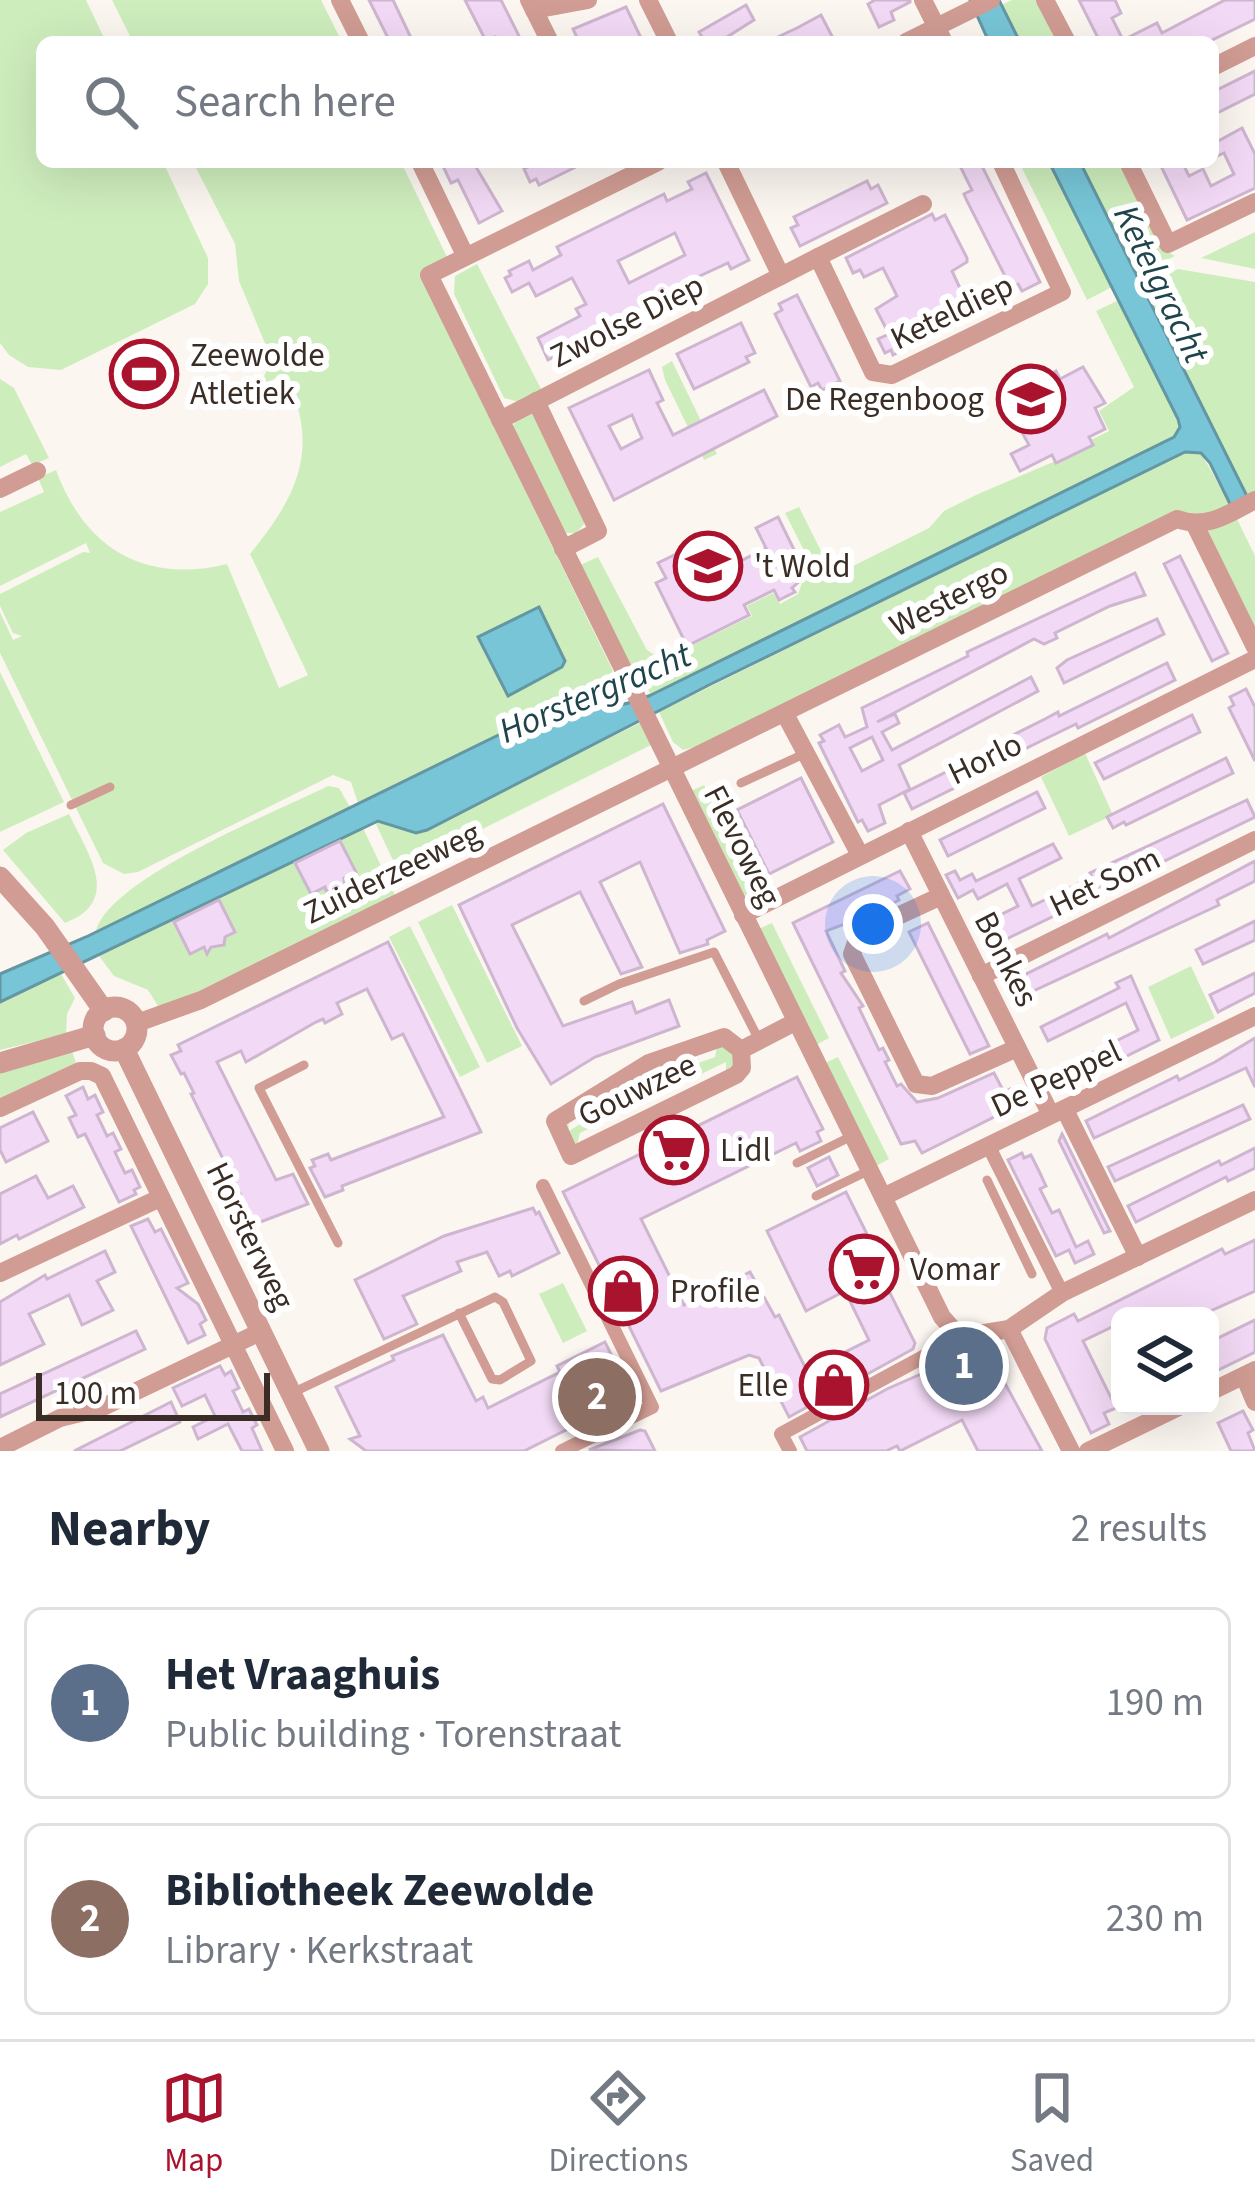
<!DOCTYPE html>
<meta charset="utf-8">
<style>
body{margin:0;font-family:"Source Sans 3",sans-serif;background:#f6f6f7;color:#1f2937}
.controls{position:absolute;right:36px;bottom:36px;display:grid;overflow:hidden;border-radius:18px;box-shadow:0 12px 48px #0002}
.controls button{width:108px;height:108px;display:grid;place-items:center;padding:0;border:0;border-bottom:3px solid #e0e1e3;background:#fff;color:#1f2937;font:60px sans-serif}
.scale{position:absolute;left:36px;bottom:30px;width:234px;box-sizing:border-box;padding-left:12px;border:6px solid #392d25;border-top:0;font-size:33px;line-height:42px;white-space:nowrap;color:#392d25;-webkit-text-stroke:9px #fff;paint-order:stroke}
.you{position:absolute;left:873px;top:924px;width:42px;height:42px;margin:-30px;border:9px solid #fff;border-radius:50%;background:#1a73e8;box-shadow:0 0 0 18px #1a73e833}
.badge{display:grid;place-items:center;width:78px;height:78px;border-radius:50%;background:#aa132d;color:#fff;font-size:39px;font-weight:700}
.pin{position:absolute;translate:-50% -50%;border:6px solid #fff;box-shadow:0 3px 12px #0006}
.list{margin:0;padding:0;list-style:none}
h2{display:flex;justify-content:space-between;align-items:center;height:156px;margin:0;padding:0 48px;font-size:51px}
h2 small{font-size:39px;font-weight:400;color:#747a83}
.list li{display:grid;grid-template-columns:78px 1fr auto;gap:36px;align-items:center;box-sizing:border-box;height:192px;margin:0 24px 24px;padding:0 24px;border:3px solid #e0e1e3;border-radius:18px}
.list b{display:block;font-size:45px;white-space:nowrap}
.list p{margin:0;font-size:39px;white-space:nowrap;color:#747a83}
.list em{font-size:39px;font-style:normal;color:#747a83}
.icon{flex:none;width:66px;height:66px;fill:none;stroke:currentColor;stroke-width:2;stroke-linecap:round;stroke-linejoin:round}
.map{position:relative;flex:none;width:1255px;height:1451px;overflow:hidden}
.search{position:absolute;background:#fff;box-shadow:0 12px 48px #0002;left:36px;right:36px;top:36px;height:132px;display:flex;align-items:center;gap:30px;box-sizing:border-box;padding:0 42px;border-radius:18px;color:#747a83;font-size:45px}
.sheet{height:588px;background:#fff}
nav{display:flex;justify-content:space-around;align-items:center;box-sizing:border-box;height:168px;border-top:3px solid #e0e1e3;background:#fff;font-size:33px;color:#747a83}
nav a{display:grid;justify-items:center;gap:6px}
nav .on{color:#aa132d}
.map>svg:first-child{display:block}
</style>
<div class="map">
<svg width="1255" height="1451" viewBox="0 0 1255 1451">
<rect width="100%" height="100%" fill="#fcf6f1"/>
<g fill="#ceedbd">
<polygon points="0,0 86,0 106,42 42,42 42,162 163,162 208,258 208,284 195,304 61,370 28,367 9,355 0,343"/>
<polygon points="112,0 321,0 342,42 133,42"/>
<polygon points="1012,0 1036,0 1058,42 1020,42 1001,5"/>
<path d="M193,162H401L449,261L425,285L612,669L621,707H604L578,696L358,803L351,782L333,775L138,872L124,874L103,863L0,653V612L13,640L22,636L13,633L0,606V594L83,552L90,553L86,543L0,586V512L44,492L38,478L56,470C85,549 145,584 227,564L279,688L308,675L250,554C298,495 321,448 285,374L259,386L272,360L239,281L235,244Z"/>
<polygon points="1019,162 1049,162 1112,287 1087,300"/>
<path d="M1080,162H1119C1131,185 1154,247 1175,256L1136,275Z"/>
<polygon points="1255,232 1255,269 1201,258"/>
<polygon points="477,264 542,391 519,402 504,398 454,294 455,276"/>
<polygon points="1178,269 1255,282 1255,495 1248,498 1142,288"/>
<polygon points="1119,300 1178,419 1180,427 1174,437 651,695 643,680 633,673 578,566 598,557 647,650 662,660 752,616 747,606 773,593 780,604 798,594 805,575 818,578 785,513 799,507 832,573 839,573 929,528 944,511 978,494 1093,445 1091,440 1109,431 1099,411 1134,387 1096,311"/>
<polygon points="672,361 717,454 704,460 665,380 662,367"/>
<polygon points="0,379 14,388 49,458 32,465 26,454 0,467"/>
<polygon points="534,409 584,513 584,524 576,533 566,533 512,429 517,416"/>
<polygon points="1185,452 1201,453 1231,506 1200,516 698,746 683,750 673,742 659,712"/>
<polygon points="1236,517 1255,556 1255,634 1205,529"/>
<polygon points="0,672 64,802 0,832"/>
<polygon points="640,723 651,745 398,871 375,822 385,821 416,833"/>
<polygon points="1085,753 1113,815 1069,836 1041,777"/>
<polygon points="704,785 761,899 753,901 743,896 691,791"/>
<path d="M328,786L339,788L350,807L96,931C110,878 276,812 328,786Z"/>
<path d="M69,814C88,854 123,901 65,923L3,850L26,833Z"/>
<polygon points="363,828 396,897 184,998 158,1006 148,990 114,976 99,956"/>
<polygon points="452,905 522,1046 487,1063 418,922"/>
<polygon points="772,923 829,1038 816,1045 759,929"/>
<polygon points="410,926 480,1067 460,1077 389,937"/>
<polygon points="1191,966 1215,1018 1171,1039 1148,987"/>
<polygon points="61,974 75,998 67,1014 66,1034 0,1050 0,1002"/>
<polygon points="718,1042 738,1058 726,1076 726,1062 580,1133 576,1149 561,1121 568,1116 569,1131 651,1080 715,1057"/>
<polygon points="71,1048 77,1066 0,1100 0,1071"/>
<polygon points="838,1057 889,1159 876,1166 825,1063"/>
<polygon points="563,1283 587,1331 563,1343 539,1294"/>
</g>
<g fill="#77c5d7" stroke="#6497a2" stroke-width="3">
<polygon points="970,0 999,0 1020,42 989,42"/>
<path d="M1049,162H1080L1248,498L1231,506L1210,463L1201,453L1185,452L709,685L427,830L416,833L378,821L0,1002V974L86,937L578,696C613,706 615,710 651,695L1174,437L1180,427L1178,419Z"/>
<polygon points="539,607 565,661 562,667 508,696 478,637"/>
</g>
<g fill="#f2d9f5" stroke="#ceb5d0" stroke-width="3" fill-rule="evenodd">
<polygon points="369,0 393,0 413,42 390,42"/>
<polygon points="465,0 501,0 522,42 497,42 495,37 486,41"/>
<polygon points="875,0 910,0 910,2 891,12 894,20 879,27 868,4"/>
<polygon points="1079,0 1115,0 1121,13 1112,18 1123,40 1157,23 1162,33 1225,0 1255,0 1255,19 1208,42 1100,42"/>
<polygon points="746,5 754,20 719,42 705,42 699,32"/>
<polygon points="626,7 643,42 579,42 573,29"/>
<polygon points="821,15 835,42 767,42 797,28"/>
<polygon points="1255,71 1255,94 1213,115 1213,92"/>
<polygon points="1242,128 1255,154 1255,188 1187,220 1159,162 1182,162 1189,176 1203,169 1211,186 1234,174 1224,153 1213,158 1213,144"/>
<polygon points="441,162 473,162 502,211 479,223 458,180 451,183"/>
<polygon points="538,162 586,162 539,185 536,179 530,182 524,169"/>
<polygon points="958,162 980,162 1040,282 1022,291 1018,284 1011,288 966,199 964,194 972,190"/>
<path d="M706,173L749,260L731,269L728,263L689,281L695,295L593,345L564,358L561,353L548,360L538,338L580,316L576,309L586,304L572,278L536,296L529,283L512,292L505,278L511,275L509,271L529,261L533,270L561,255L557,247L664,194L667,201L692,189L688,182ZM675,233L685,255L629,283L618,261Z"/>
<polygon points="867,181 871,189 878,185 887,203 800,246 791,228 798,225 794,217"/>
<polygon points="932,214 935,220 945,215 967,258 967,262 952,271 964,297 971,294 975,301 989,294 994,305 893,355 891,350 885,353 878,339 889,334 876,309 897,296 883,268 864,277 860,270 853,273 846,258"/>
<polygon points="797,295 840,381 822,390 818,383 811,387 775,314 782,310 779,304"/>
<polygon points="741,323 755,353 746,357 749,362 694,389 677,354"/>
<polygon points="1083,367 1105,403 1095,408 1105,429 1089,437 1093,445 1056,463 1052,455 1020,471 1011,454 1029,445 1007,405 1023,397 1019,389 1056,371 1060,379"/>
<path d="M649,370L663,400L657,403L673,435L764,390L777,416L614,500L569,408ZM632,415L642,438L621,449L609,426Z"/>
<polygon points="778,517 803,568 798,570 802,579 792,588 795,592 779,600 774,590 744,605 749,615 687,646 656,583 666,578 658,563 695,545 700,555 721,545 731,566 766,548 756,528"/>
<polygon points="1180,556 1228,653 1212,661 1164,564"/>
<path d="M1135,573L1145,595L1110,606L1055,633L1057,638L1044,644L1034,639L877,722L895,714L899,723L882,732L892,750L1031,677L1038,691L899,765L910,789L879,805L885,823L868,831L862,820L858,822L819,743L824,741L820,735L839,725L845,737L867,727L862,708L968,656L967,652ZM872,737L883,760L862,771L850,748Z"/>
<polygon points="1157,619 1164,634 1064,683 1057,668 1067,660"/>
<polygon points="1167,663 1175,680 1078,728 1076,724 1043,740 1017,753 1019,756 912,809 904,793 1010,740 1009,737 1045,719 1058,712 1059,716"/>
<polygon points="1246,689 1255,707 1255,761 1229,708 1234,705 1230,697"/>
<polygon points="1192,715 1200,732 1104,779 1095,763"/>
<polygon points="1226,758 1233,773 1126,825 1124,822 1113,828 1107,817"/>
<polygon points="801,778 833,842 769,874 737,810"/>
<polygon points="1037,792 1045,808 948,856 940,840"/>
<polygon points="1247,800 1255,817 1148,869 1146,866 1122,877 1087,895 1089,899 992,946 984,930 997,924 994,918 1018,906 1007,884 978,899 973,890 958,898 946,875 955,871 960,880 972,874 976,881 1053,844 1061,858 1019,879 1032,906 1092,877 1090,873"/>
<polygon points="663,804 725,931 707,940 708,944 680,953 640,862 600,882 642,967 621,974 580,892 512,925 563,1026 632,1002 636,1013 669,1000 679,1026 595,1057 551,1084 517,1028 459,905"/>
<polygon points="340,841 356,872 344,878 345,886 326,891 325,887 311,894 295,863"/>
<polygon points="1255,861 1255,881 1217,900 1219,905 1018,998 1010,982 1107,934 1109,938"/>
<polygon points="900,871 910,889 897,896 899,900 888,906 886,901 861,913 863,917 826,931 845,971 841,973 863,1006 859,1008 879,1050 883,1048 889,1060 885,1062 897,1086 901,1084 917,1102 938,1098 994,1073 1004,1092 1010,1089 1018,1105 922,1153 915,1141 901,1144 793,923"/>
<polygon points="219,900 235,932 225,937 224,945 211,947 207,954 204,947 190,954 174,922"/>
<polygon points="1255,921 1255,940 1203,964 1196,950"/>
<polygon points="928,923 989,1046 970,1054 909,932"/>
<polygon points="388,942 481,1132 342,1186 343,1190 325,1197 310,1168 315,1166 312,1160 328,1154 331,1160 444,1117 403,1034 392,1039 367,989 337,1003 342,1014 325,1023 323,1019 316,1022 246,1062 241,1051 217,1062 276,1180 293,1174 308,1204 255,1224 191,1094 194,1093 184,1073 181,1074 171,1055 181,1051 178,1045"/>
<polygon points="1255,973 1255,993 1218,1012 1210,995"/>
<polygon points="1131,976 1159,1040 1062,1088 1054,1072 1138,1030 1126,1003 1048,1041 1041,1027 1119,988 1116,983"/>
<polygon points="1255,1038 1255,1087 1246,1068 1094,1138 1086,1121 1177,1076 1179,1080 1215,1062"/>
<polygon points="797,1077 823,1129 817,1132 821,1141 800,1151 796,1143 641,1219 684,1305 750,1272 775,1317 779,1315 807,1371 869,1340 845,1291 806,1311 767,1231 846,1192 873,1246 868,1249 915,1343 913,1349 789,1417 759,1358 749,1355 661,1391 563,1192"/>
<polygon points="83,1087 88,1099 95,1095 103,1112 97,1115 107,1136 113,1133 121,1149 115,1152 120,1163 125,1173 132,1170 140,1187 134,1190 136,1194 119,1202 85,1134 78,1137 69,1118 76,1115 66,1096"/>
<polygon points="1243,1105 1250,1119 1115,1181 1108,1167"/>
<polygon points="33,1112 48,1141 6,1162 0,1150 0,1128"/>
<polygon points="1062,1134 1110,1231 1104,1233 1059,1141"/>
<polygon points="1255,1148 1255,1168 1228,1181 1226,1177 1136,1222 1128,1206 1219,1161 1221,1165"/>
<polygon points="1022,1153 1024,1158 1031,1155 1039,1171 1046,1186 1040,1189 1052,1213 1059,1210 1076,1247 1088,1241 1094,1254 1075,1263 1069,1250 1056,1256 1008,1160"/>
<polygon points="829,1157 838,1175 817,1186 808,1168"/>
<polygon points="36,1176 48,1198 73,1186 84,1207 19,1239 17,1235 0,1244 0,1194"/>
<polygon points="533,1208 536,1214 539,1212 559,1253 512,1276 510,1271 499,1276 487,1252 457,1262 461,1271 403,1296 417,1324 384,1339 355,1280 444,1236"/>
<polygon points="148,1219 155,1232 161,1229 188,1283 177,1288 198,1304 206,1320 200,1324 205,1335 188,1343 131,1226"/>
<polygon points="1255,1240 1255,1291 1199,1316 1120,1316 1120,1323 1083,1341 1116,1408 1104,1413 1109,1424 1091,1433 1045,1339 1047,1328 1074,1314 1078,1321 1222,1249 1225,1254"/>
<polygon points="105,1251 115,1272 97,1281 113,1310 82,1325 69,1295 44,1307 29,1314 44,1344 0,1365 0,1302 45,1275 47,1279"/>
<polygon points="1255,1320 1255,1352 1210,1374 1210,1342"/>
<polygon points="136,1331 145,1349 0,1417 0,1394"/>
<polygon points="443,1335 476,1401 483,1397 488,1408 560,1372 557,1366 605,1342 630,1393 623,1396 628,1406 578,1430 576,1425 524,1451 366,1451 350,1439 360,1436 336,1387 394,1360 392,1356"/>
<polygon points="961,1361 981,1364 1002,1378 1042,1451 978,1451 962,1420 900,1451 897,1446 886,1451 807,1451 800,1437 887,1389 944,1364"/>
<polygon points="220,1366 225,1375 231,1371 239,1388 233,1391 243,1412 249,1409 257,1425 252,1428 262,1451 242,1451 228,1424 198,1439 193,1427 215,1416 205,1395 182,1406 173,1388"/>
<polygon points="171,1402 180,1422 120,1451 74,1451"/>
<polygon points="1243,1411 1253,1430 1248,1433 1255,1451 1231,1451 1218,1423"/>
<polygon points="640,1430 645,1431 655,1451 589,1450"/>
</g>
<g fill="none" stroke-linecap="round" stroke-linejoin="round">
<g stroke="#d09c93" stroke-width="9">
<polyline points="741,783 806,753"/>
<polyline points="71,805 110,787"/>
<polyline points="584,1001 619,984 714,952 759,1040"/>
<polyline points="304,1065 259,1088 338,1243"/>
<polyline points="797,1163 852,1136"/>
<polyline points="987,1180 1032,1274"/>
<polyline points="816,1196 870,1170"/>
<polyline points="292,1393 495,1297 503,1302 531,1361 500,1380 492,1379 459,1313"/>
</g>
<g stroke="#d09c93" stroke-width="14">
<polyline points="988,1145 1062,1293"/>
<polyline points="543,1186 652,1407 562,1451"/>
<polyline points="790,1451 781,1434 960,1337"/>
</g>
<g stroke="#d09c93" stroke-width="18">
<polyline points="340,0 361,42"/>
<polyline points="529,0 534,10 588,0"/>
<polyline points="648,0 669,42"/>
<polyline points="923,0 944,42"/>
<polyline points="1045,0 1067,42"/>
<polyline points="534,10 550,42"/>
<polyline points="906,42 991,0"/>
<polyline points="1213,67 1255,46"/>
<polyline points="420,162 465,255"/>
<polyline points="658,162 429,275 942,1317 960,1337 1009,1329 1062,1293 1255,1200"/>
<polyline points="726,162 781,276 818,257 873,372 892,375 1062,292 1001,162"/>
<polyline points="1128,162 1168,244 1255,202"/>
<polyline points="818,257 923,204"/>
<polyline points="536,401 598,531 563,549"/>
<polyline points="500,420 781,276"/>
<polyline points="0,489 37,471"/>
<polyline points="1195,525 1255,647"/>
<polyline points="785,714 860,855"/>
<polyline points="909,831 1050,1113"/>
<polyline points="941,896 859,934 852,954 916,1084 932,1086 1017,1048"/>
<polyline points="743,915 1255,659"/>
<polyline points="981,976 1255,840"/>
<path d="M137,1023L201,1000L1177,519C1207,530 1228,514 1255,500"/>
<polygon points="724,1037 741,1050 742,1068 736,1075 571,1156 555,1121 649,1063"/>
<polyline points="741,1050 795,1022"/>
<polyline points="0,1108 80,1071 91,1071 102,1076 285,1451"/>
<polyline points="1065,1110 1138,1257"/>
<polyline points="883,1197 1255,1016"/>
<polyline points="0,1273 160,1198"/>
<polyline points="1009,1329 1071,1451"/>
<polyline points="1244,1376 1255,1402"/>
<polyline points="1210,1392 1255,1370"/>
<polyline points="0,1448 60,1418 101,1408 260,1332"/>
<polyline points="1088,1451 1181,1406"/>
</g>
<g stroke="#d09c93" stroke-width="21">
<polyline points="0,877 45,927 104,1011"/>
<circle cx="115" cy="1029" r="22"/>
<polyline points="124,1049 319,1451"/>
<polyline points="0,1063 95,1035"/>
</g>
</g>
<defs>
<symbol id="stadium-ring" viewBox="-11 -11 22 22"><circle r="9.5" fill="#fff" stroke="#aa132d" stroke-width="1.5"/><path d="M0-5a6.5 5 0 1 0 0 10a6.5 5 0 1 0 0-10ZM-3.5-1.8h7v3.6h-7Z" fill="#aa132d"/></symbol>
<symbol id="school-ring" viewBox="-11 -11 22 22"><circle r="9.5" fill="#fff" stroke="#aa132d" stroke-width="1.5"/><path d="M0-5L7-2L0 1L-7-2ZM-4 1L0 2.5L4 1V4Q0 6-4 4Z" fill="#aa132d"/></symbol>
<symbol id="supermarket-ring" viewBox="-11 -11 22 22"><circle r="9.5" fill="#fff" stroke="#aa132d" stroke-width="1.5"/><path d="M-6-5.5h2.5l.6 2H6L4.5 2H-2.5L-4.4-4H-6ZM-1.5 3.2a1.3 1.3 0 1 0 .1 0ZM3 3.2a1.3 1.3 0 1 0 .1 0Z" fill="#aa132d"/></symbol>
<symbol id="shop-ring" viewBox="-11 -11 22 22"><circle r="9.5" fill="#fff" stroke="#aa132d" stroke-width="1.5"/><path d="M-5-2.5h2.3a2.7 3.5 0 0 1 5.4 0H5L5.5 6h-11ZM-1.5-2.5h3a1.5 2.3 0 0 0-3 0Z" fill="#aa132d"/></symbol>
</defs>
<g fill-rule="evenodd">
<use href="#stadium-ring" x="106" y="336" width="76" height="76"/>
<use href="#school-ring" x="993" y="361" width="76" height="76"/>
<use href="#school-ring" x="670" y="528" width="76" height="76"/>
<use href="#supermarket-ring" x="636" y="1112" width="76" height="76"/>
<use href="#supermarket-ring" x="826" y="1231" width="76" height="76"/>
<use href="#shop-ring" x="585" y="1253" width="76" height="76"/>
<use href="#shop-ring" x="796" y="1347" width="76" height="76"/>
</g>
<g text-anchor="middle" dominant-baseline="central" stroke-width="12" stroke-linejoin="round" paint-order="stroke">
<g font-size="33" fill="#392d25" stroke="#fff">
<text transform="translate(952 312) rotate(-26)">Keteldiep</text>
<text transform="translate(627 321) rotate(-27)">Zwolse Diep</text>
<text transform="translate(949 599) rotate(-27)">Westergo</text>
<text transform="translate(985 759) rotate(-26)">Horlo</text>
<text transform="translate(742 846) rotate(63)">Flevoweg</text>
<text transform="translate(392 873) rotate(-26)">Zuiderzeeweg</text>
<text transform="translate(1105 882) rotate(-26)">Het Som</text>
<text transform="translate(1006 959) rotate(63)">Bonkes</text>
<text transform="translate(1056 1079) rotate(-25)">De Peppel</text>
<text transform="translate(637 1090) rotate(-26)">Gouwzee</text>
<text transform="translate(250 1236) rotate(64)">Horsterweg</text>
</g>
<g font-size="33" fill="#392d25" stroke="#fff" text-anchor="start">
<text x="190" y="355">Zeewolde<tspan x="190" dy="38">Atletiek</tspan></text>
<text x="984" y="399" text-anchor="end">De Regenboog</text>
<text x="754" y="566">'t Wold</text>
<text x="720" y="1150">Lidl</text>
<text x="910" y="1269">Vomar</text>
<text x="670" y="1291">Profile</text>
<text x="788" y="1385" text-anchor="end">Elle</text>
</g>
<g font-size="36" font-style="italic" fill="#1f444c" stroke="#fff">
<text transform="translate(1161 284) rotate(64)">Ketelgracht</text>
<text transform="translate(595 693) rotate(-23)">Horstergracht</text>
</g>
</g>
</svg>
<div class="controls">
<button><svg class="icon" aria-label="layers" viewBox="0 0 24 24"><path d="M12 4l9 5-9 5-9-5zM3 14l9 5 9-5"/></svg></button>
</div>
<div class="scale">100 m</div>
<div class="you"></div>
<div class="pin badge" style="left:964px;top:1366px;background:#5c6f8a">1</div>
<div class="pin badge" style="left:597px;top:1397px;background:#8d6e63">2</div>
<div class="search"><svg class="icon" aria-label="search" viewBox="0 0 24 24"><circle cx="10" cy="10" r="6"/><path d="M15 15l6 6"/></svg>Search here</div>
</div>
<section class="sheet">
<h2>Nearby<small>2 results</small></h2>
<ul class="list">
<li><span class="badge" style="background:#5c6f8a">1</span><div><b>Het Vraaghuis</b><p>Public building · Torenstraat</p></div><em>190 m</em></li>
<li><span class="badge" style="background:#8d6e63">2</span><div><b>Bibliotheek Zeewolde</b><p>Library · Kerkstraat</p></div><em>230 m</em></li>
</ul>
</section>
<nav>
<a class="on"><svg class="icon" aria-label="map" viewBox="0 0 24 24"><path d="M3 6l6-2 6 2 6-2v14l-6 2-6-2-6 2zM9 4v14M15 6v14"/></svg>Map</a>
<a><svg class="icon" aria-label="directions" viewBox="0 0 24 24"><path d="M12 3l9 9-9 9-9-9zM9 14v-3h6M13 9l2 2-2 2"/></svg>Directions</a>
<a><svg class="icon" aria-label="saved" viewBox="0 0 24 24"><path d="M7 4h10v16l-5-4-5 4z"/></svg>Saved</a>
</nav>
